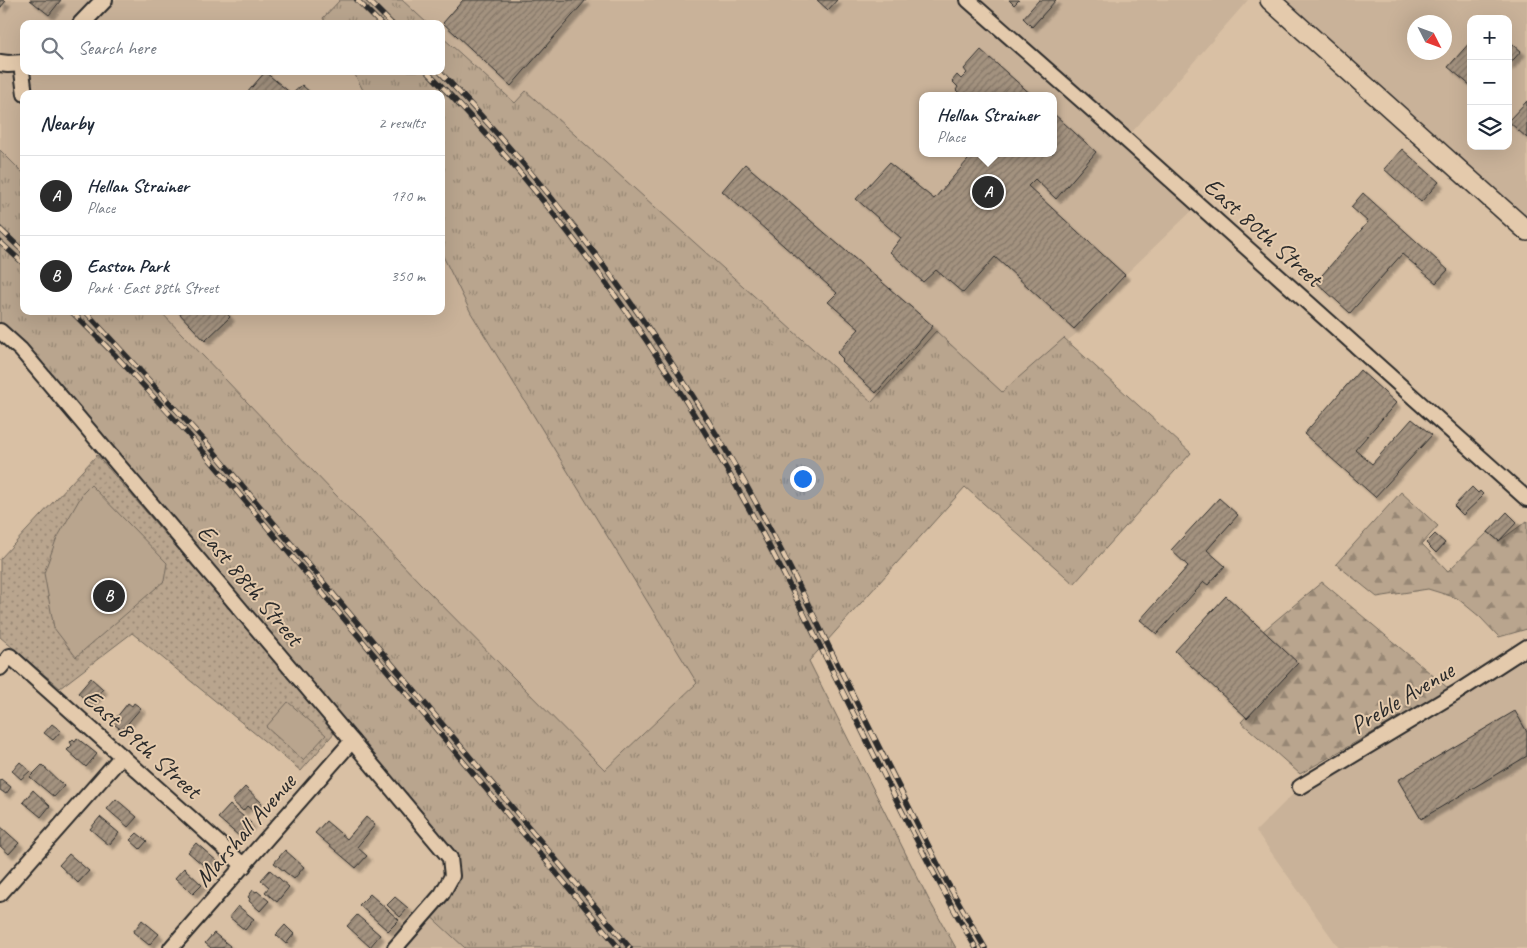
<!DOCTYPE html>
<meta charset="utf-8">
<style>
body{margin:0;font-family:Caveat,sans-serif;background:#f2f2f3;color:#1f2937}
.controls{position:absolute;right:15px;top:15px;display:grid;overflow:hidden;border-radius:10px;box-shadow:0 5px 20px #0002}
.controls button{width:45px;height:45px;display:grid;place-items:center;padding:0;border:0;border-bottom:1px solid #e0e1e3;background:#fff;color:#1f2937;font:25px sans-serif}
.compass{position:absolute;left:1407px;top:15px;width:45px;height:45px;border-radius:50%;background:#fff;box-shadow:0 5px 20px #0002;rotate:132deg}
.you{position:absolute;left:802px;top:478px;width:18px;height:18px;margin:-12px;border:4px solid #fff;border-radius:50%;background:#1a73e8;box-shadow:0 0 0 8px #1a73e833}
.badge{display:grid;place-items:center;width:32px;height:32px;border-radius:50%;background:#2b2b2b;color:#fff;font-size:16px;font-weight:700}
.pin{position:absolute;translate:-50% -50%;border:2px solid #fff;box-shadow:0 1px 5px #0006}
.popup{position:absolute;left:919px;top:92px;width:138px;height:65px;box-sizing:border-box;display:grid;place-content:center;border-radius:10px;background:#fff;filter:drop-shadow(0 1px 4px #0005);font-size:16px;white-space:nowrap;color:#747a83}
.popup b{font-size:19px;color:#1f2937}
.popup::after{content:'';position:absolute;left:50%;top:100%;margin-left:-10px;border:10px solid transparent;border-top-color:#fff}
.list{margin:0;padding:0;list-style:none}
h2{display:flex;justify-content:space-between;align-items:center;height:65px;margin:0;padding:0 20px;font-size:21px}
h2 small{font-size:16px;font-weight:400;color:#747a83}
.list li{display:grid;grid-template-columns:32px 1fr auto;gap:15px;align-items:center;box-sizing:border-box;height:80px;padding:0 20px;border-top:1px solid #e0e1e3}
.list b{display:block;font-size:19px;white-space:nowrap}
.list p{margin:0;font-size:16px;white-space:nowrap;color:#747a83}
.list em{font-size:16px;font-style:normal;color:#747a83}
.icon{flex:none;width:28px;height:28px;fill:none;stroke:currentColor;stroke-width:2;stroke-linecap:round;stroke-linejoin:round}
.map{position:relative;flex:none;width:1527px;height:948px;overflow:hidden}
.search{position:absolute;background:#fff;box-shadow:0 5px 20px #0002;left:20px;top:20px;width:425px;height:55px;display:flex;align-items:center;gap:12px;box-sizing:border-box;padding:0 18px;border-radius:10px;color:#747a83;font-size:19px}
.panel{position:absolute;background:#fff;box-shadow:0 5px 20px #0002;left:20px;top:90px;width:425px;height:225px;border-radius:10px}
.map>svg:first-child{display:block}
</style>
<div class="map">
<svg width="1527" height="948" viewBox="0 0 1527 948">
<defs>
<pattern id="grass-tufts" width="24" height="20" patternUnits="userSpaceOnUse" patternTransform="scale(1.25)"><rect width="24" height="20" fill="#b9a58e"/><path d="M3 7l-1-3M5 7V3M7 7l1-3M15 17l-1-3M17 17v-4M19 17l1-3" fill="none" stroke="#978774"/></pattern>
<pattern id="forest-firs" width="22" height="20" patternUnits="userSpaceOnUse" patternTransform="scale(1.25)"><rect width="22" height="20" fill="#b9a58e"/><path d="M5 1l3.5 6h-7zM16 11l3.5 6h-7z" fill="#978774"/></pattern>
<pattern id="park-dots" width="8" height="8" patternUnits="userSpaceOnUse" patternTransform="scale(1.25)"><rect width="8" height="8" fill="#b9a58e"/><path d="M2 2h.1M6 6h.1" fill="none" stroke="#978774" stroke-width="1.8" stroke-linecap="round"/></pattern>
<pattern id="building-hatch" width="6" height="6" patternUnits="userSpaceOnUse" patternTransform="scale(1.25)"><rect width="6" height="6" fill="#a3927f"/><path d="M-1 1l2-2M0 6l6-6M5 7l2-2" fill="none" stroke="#857768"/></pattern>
<filter id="shadow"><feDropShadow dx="4.5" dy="4.5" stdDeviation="1" flood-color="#0004"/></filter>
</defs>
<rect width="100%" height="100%" fill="#d9c0a4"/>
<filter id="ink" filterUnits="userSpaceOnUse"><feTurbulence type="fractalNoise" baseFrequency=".02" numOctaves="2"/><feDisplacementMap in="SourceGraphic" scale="10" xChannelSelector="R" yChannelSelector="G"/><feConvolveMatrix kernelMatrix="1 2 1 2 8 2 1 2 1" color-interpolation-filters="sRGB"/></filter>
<g filter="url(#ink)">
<g fill="#c9b299" fill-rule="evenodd">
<path d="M0,0H1248L1126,139L1199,204L1125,275L1076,334L1002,392L582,792L134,311H441V94H24V201L0,176ZM24,24H441V71H24ZM923,96H1053V153H923Z"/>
<path d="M1270,0H1527V231ZM1471,19H1508V146H1471ZM1414,22H1444V52H1414Z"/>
<polygon points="1527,647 1527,948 1339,948 1256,831 1300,787"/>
<polygon points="426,912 465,948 395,948"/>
</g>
<g fill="url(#grass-tufts)" stroke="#72685c">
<polygon points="340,0 402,0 428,24 326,24 323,18"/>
<polygon points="441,36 515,103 526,91 872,402 936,331 1002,392 1064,338 1191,453 1074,584 965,487 809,661 929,900 956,948 465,948 426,912 442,894 450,858 0,331 0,150 24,174 24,311 160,311 420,583 605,770 697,683 471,313 441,252 441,94 365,94 353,71 441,71"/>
</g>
<g fill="url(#forest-firs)" stroke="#72685c">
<polygon points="1401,492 1438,526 1422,544 1448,571 1488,532 1499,541 1527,521 1527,629 1499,637 1480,617 1457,598 1428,589 1377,597 1336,564"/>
<polygon points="1322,582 1449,689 1300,774 1241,722 1297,663 1263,631"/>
</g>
<polygon fill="url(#park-dots)" stroke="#72685c" points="97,455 335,732 301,771 132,633 60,688 0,637 0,559"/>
<g fill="#b9a58e" stroke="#72685c">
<polygon points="91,485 167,563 164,581 76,657 54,628 44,573 56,540 83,493"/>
<polygon points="288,702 326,735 303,760 266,727"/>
</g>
<g fill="url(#building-hatch)" stroke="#2b2b2b" filter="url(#shadow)">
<polygon points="0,0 6,1 0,8"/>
<polygon points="30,0 61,0 49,15"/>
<polygon points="463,0 586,0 511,86 443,23"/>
<polygon points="817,0 837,0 828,10"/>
<polygon points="1009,0 1019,0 1014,5"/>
<polygon points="1039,0 1056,0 1032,27 1023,18"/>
<polygon points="1508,40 1521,51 1508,66"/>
<polygon points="1471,41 1471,86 1448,67"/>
<polygon points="981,50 1033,96 962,96 956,90 958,87 952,81 957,75 961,79 967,73 964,69"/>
<polygon points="265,72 292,94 246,94"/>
<polygon points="302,85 312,94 292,94"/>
<polygon points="1527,101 1527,138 1508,121"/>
<polygon points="1053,113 1096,152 1056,199 1035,179 1028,186 1125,275 1074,329 995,257 963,293 936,270 923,282 890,252 901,238 856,199 889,163 934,199 974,153 1053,153"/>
<polygon points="1402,149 1439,182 1421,202 1384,169"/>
<polygon points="745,164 933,326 876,393 841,361 843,359 837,353 859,329 828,302 837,293 722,191"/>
<polygon points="1363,193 1448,270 1436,283 1402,254 1350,313 1316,282 1368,222 1351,207"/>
<polygon points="177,311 225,311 230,317 205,341"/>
<polygon points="1360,370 1396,403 1355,450 1372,464 1412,419 1432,435 1375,497 1304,434"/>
<polygon points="1472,487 1478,493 1480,491 1483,494 1481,496 1482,497 1463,515 1454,506"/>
<polygon points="1219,498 1238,515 1207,550 1225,566 1208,585 1204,582 1157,634 1140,620 1188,566 1171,550"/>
<polygon points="1507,512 1517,522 1499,541 1488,532"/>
<polygon points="1435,534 1445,543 1436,553 1426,543"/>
<polygon points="1226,596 1298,663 1247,718 1175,651"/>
<polygon points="91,678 103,689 90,704 78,693"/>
<polygon points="128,703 132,706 134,703 141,708 122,730 112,723"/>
<polygon points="1515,711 1527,732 1527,756 1421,819 1398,780"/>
<polygon points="52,724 61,731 53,740 44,733"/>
<polygon points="77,738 97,754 86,767 67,750 72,745 70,742 73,739 75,741"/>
<polygon points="20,762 30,771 21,779 12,771"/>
<polygon points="42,765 64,786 54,797 30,777"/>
<polygon points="1,779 11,787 6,794 0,790 0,781"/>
<polygon points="245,787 262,803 254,812 247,806 243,811 232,801"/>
<polygon points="33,790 50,806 41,817 23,802"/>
<polygon points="116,799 137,817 128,827 107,809"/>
<polygon points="230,805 251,823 239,836 218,818"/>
<polygon points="100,817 119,833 109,845 90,829"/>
<polygon points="366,817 375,825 357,847 367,856 356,868 315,833 326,821 347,839"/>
<polygon points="0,826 19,843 9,854 0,846"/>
<polygon points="137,833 147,841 140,849 130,840"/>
<polygon points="196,843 218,862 210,871 188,852"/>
<polygon points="285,850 304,867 294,879 274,863"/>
<polygon points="69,854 89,871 78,883 59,865"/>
<polygon points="184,868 202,885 193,894 175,878"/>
<polygon points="270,870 289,887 277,902 265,892 269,887 261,880"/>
<polygon points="253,890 256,892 257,891 269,901 260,911 249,901 250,899 248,897"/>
<polygon points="370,894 399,920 388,931 359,905"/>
<polygon points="395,897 408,908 400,917 387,905"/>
<polygon points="238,906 254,919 245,930 229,917"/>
<polygon points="357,915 380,935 370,947 347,926"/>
<polygon points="142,920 159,934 149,945 133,932"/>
<polygon points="285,925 294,934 286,944 276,935"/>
<polygon points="214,933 230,946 229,948 211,948 205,943"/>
</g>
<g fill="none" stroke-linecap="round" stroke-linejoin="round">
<defs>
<g id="minor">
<polyline points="968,0 1113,128 1527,499"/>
<polyline points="21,64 25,94"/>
<polyline points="0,331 21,350 352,741 450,858 452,876 442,894 395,948"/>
<polyline points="0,668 10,656 244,866"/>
<polyline points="1300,787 1456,693 1527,647"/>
<polyline points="0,894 122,756"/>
<polyline points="171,948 352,741"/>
</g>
<g id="tertiary">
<polyline points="81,24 104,0"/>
<polyline points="0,63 8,64 24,63"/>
</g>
<polyline id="secondary" points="1270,0 1527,231"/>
</defs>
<use href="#minor" stroke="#2b2b2b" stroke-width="18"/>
<use href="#tertiary" stroke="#2b2b2b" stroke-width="20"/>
<use href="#secondary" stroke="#2b2b2b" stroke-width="22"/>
<use href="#minor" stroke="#e4caac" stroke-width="14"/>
<use href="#tertiary" stroke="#e4caac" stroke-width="16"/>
<use href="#secondary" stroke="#e4caac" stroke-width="19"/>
<defs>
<g id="rail">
<polyline points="357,0 381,24"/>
<polyline points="368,0 392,24"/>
<path d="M427,71C564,210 677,372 768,544C808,620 845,697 883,773C912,832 942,891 976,948"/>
<path d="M439,71C557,192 657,330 741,476C773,532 801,589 829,647C860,709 891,772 923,835L948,884L985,948"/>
<polyline points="0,229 24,252"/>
<polyline points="0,242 24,264"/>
<polyline points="71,311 116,356 189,435 279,541 619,948"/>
<polyline points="85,311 205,441 630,948"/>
</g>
</defs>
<use href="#rail" stroke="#2b2b2b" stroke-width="5.5"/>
<use href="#rail" stroke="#e4caac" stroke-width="4" stroke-dasharray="11" stroke-linecap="butt"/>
</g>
</g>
<g text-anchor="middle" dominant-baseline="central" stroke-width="4" stroke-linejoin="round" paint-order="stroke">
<g font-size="25" fill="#2b2b2b" stroke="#e4caac">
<text transform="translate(1263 232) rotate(42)">East 80th Street</text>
<text transform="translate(250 585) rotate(50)">East 88th Street</text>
<text transform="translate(1402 698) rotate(-31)">Preble Avenue</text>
<text transform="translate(142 744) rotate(42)">East 89th Street</text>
<text transform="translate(245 830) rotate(-49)">Marshall Avenue</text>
</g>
</g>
</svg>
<div class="controls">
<button>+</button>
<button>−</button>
<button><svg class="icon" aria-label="layers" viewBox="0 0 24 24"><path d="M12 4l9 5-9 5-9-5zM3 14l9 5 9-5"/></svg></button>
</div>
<svg class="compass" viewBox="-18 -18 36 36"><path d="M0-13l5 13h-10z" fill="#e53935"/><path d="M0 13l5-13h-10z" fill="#747a83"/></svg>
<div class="you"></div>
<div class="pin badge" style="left:988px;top:192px">A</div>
<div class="popup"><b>Hellan Strainer</b>Place</div>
<div class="pin badge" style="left:109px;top:596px">B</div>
<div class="search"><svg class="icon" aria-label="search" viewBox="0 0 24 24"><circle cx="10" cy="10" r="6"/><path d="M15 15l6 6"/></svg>Search here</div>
<section class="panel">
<h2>Nearby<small>2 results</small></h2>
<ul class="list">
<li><span class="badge">A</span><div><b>Hellan Strainer</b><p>Place</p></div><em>170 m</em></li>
<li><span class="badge">B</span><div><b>Easton Park</b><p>Park · East 88th Street</p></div><em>350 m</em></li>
</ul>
</section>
</div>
